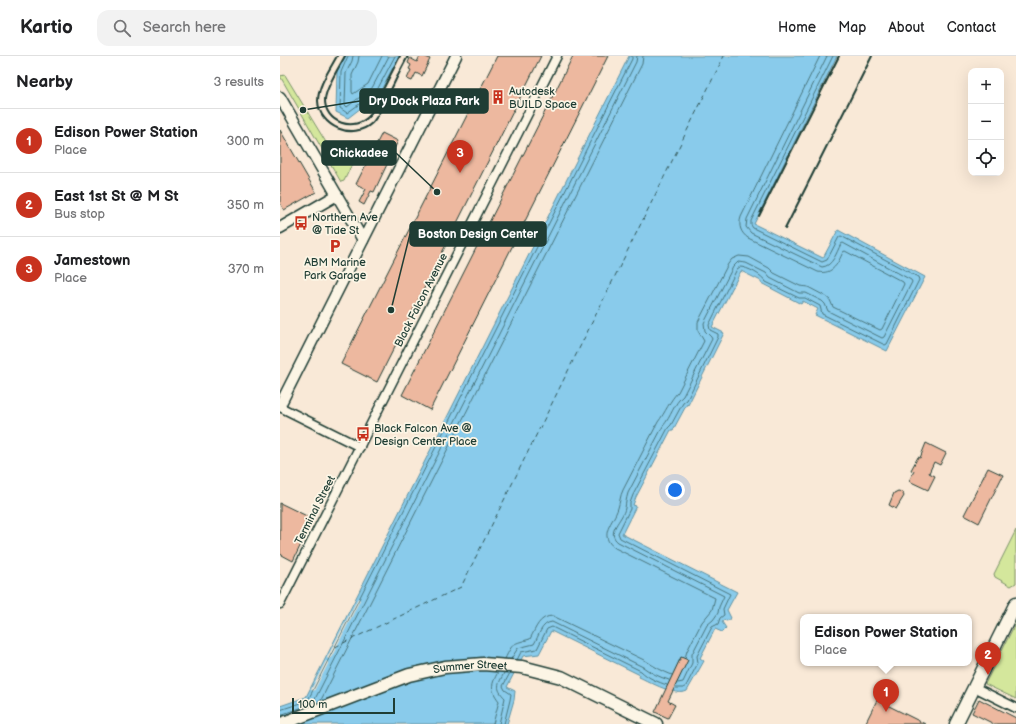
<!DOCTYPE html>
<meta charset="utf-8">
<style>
body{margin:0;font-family:"Balsamiq Sans",sans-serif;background:#f2f2f2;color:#202124}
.controls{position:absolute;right:12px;top:12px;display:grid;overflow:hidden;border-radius:8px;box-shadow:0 4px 16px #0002}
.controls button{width:36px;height:36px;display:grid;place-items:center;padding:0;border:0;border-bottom:1px solid #e0e0e0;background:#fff;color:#202124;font:20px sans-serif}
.scale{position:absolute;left:12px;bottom:10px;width:103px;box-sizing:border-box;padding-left:4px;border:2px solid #1f3d34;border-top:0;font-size:11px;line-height:14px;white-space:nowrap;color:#1f3d34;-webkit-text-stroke:3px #fcf5e5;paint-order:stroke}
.you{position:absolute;left:395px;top:434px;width:14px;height:14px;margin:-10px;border:3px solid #fff;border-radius:50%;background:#1a73e8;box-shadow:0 0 0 6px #1a73e833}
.badge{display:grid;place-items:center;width:26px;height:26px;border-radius:50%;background:#c8321e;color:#fff;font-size:13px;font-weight:700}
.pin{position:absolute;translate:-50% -33px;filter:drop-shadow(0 1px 2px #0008)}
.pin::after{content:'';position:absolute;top:21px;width:14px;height:12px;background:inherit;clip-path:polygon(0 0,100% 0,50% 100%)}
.popup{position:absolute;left:520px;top:558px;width:172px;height:52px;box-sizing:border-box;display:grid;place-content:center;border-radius:8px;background:#fff;filter:drop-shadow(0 1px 3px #0005);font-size:13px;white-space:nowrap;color:#757577}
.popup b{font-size:15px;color:#202124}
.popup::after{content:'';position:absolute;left:50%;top:100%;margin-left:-8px;border:8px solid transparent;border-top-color:#fff}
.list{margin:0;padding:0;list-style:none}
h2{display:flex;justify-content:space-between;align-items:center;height:52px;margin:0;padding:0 16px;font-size:17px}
h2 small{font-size:13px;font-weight:400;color:#757577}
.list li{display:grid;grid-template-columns:26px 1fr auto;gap:12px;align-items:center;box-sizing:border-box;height:64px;padding:0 16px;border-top:1px solid #e0e0e0}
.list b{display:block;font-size:15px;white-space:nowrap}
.list p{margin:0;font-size:13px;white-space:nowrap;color:#757577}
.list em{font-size:13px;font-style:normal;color:#757577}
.icon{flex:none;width:22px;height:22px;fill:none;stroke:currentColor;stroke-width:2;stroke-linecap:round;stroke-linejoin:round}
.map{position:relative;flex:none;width:736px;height:668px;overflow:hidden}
header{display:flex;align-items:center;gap:24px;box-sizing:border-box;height:56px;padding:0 20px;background:#fff;border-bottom:1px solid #e0e0e0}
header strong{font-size:19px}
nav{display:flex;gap:22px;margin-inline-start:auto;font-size:14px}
.search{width:280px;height:36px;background:#f2f2f2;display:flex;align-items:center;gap:10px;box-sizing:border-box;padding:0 14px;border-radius:12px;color:#757577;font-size:15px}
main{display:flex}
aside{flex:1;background:#fff}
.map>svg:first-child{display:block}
</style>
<header>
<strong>Kartio</strong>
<div class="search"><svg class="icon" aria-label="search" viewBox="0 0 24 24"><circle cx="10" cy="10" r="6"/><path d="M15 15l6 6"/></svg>Search here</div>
<nav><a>Home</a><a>Map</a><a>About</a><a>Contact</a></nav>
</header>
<main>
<aside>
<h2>Nearby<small>3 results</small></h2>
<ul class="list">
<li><span class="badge">1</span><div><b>Edison Power Station</b><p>Place</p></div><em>300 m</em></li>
<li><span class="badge">2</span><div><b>East 1st St @ M St</b><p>Bus stop</p></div><em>350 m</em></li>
<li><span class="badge">3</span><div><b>Jamestown</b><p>Place</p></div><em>370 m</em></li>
</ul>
</aside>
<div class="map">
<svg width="736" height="668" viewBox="0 0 736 668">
<rect width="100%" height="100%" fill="#f9e9d7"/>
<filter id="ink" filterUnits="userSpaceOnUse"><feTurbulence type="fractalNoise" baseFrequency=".025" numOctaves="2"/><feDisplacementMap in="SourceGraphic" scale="8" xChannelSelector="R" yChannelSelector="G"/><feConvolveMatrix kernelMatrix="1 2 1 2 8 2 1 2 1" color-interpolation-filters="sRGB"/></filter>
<g filter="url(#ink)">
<g fill="#d4e79c" stroke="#7a9268">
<polygon points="5,19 47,88 73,103 73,106 64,125 61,126 0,20"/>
<polygon points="736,474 736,527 731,530 715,521 714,518"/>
<polygon points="736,566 736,643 705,628"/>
</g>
<g fill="#89cbeb" stroke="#5f92a2">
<polygon points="65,0 119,0 99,38 68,62 56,56 57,15"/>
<path d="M349,0H557L474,168L543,202L558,174L645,221L607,295L535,259L538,253L523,245L521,248L481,227V225L461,215L432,271L444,277L408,349L407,348L393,374H391L356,441L353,449L356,450L342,478L457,536L447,554L451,562L447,565L443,564L442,566L446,572L442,576L435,573L420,602L424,605L407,635C396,641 370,626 359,621L360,619L271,575L259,598L243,600L227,631L235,635L234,644L227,668H0V650L26,641Z"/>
</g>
<g fill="#f9e9d7">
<polygon points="78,542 80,544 50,604 47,602"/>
<polygon points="46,605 49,606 34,635 31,634"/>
</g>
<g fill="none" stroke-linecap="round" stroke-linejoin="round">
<g stroke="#49767d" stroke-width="1">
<polyline points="68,0 61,16 60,52 67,57 96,36 115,0"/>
<polyline points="73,0 72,5 66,17 65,49 67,51 92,32 109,0"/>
<polyline points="79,0 78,6 72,19 72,36 73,38 88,28 102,0"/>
<path d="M405,602L407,595L422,566L432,554L435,542L335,492C317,479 334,466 338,452C340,446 340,440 343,434L378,366C385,357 390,344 398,336L424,285L418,275V266L448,208L452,203L459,200L469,201L489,212L494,217L520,230L528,231L545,240L550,244L553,251L600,274L602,273L624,228L623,226L565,195L563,196C558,207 553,219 538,216L468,182C461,177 458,170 461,161L540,0"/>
<path d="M225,603C233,586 233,588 250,583C256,572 259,560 273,560L366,605C375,611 382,615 392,619"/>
<path d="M231,603L238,592L254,588C259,580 261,567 272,566L363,611C371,617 379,621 389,624"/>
<path d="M237,604L241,596L257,593L267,573L272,571L361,615C368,622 378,626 387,629"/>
<path d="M398,627L403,626L412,607V598L427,569L433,564L438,557L439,551L444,540L338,486C325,476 343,464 345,452C346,446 346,444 348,437L383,370C391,361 394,347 403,340L432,283L431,281L425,275L424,267L453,211L458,206L466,207L486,217L490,222L519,237H526L542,245L545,248L548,255L602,282L604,281L632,226L631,224L563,187L561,188C556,197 553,210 542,211L471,177L466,171L467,163L547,0"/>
<path d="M396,632H403L406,630L418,607L417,600L432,571L438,568L440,562L444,559L443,553L450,538L340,482L338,477L350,453V447L353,439L388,372L391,369L403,347L407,344L438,281V278L430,274L429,269L457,213L460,211C467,211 482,219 486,226L519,242H525L540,250L542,258L605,289L607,288L639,224L638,221L561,180L559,181L547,204L542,206L473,172L471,169V165L553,0"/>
<polyline points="40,646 362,8 363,0"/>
<polyline points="0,654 27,645 29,642 352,3 352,0"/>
<polyline points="0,659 29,649 34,645 356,6 357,0"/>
<path d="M213,668L219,645C210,633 211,629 218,616"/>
<path d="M219,668L225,642C215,632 218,629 224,617"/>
<polyline points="224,668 230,644 231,638 225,634 223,630 230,617"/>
</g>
<polyline stroke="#345959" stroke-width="1" stroke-dasharray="5 4" stroke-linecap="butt" points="55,591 181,531 444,0"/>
</g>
<g fill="#edb89f" stroke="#1f3d34">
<polygon points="140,0 144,0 150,3 142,20 136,17 132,25 127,23 131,14 129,13 131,9 128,7 130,2 137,6"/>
<polygon points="217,0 261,0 97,326 61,308"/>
<polygon points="293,0 328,0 150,354 122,339"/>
<polygon points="0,74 36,136 4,154 0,147"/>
<polygon points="102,77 118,85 94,136 91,135 84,149 79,146 86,133 76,128"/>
<polygon points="646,387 666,397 660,409 654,406 649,417 655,420 648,434 629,425 634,415 631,414 638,401 640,402"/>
<polygon points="708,412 723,419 699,467 684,459"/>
<polygon points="618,435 622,436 624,440 616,453 609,449 614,437"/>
<polygon points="0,447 33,463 13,505 0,498"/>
<polygon points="401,601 408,604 388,645 395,649 388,662 375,656"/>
<polygon points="699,643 736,662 736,668 714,668 692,657"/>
<polygon points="597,644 645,668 585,668"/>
</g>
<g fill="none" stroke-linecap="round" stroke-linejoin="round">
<defs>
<g id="minor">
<polyline points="0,351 80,391"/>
<polyline points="0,548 277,0"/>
<polyline points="694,631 736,652"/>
</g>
<g id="tertiary">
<polyline points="0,41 83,184"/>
<polyline points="0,172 57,139"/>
<polyline points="0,349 176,0"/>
</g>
<g id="primary">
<path id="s1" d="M1,668L129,619L165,611L203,608L242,611L281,621L376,668"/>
<polyline points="676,668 736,547"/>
</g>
</defs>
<use href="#minor" stroke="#1f3d34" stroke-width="11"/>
<use href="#tertiary" stroke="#1f3d34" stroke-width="13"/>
<use href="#primary" stroke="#1f3d34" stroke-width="15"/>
<use href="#minor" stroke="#fcf5e5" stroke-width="8"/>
<use href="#tertiary" stroke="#fcf5e5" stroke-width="10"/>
<use href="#primary" stroke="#fcf5e5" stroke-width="12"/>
<g stroke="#1f3d34" stroke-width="2">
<path d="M57,0C50,13 38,29 38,45C39,71 73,85 92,67C98,61 102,51 106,44C113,29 120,15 128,0"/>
<path d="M65,0C59,11 46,31 45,43C44,67 75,77 90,59L120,0"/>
<polyline points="479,160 559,0"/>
<polyline points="505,173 592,0"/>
</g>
</g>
</g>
<defs>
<symbol id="building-bare" viewBox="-9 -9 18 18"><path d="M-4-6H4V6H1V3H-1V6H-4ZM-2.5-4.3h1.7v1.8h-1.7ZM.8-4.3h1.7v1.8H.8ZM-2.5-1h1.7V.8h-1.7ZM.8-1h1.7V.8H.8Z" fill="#c8321e" stroke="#fcf5e5" stroke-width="2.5" paint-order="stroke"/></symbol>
<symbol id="bus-bare" viewBox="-9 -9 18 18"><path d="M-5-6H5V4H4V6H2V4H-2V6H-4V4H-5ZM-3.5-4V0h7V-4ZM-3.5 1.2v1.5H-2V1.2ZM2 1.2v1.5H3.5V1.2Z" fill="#c8321e" stroke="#fcf5e5" stroke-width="2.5" paint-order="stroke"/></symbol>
<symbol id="parking-bare" viewBox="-9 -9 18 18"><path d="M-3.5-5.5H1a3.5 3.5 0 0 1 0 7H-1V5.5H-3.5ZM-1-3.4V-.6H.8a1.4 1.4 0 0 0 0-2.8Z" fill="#c8321e" stroke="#fcf5e5" stroke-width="2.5" paint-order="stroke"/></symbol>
</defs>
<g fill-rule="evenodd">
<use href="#building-bare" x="208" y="31" width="20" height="20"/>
<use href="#bus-bare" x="11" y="157" width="20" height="20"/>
<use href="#parking-bare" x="45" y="180" width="20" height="20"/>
<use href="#bus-bare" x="73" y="368" width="20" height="20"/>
</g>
<g text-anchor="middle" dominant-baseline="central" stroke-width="3.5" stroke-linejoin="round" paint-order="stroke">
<g font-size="11" fill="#1f3d34" stroke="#fcf5e5" text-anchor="start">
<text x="229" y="35">Autodesk<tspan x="229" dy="13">BUILD Space</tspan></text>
<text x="32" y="161">Northern Ave<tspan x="32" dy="13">@ Tide St</tspan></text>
<text x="55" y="206" text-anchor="middle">ABM Marine<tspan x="55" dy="13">Park Garage</tspan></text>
<text x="94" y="372">Black Falcon Ave @<tspan x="94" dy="13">Design Center Place</tspan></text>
</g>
<g font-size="11" fill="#1f3d34" stroke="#fcf5e5">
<text transform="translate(141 244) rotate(-63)">Black Falcon Avenue</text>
<text transform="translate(35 454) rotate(-63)">Terminal Street</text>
<text stroke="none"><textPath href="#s1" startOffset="199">Summer Street</textPath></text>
</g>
</g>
<path fill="none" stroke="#1f3d34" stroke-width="1.5" d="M23 54L80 45M157 136L116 97M111 254L130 178"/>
<g fill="#1f3d34" stroke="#fcf5e5" stroke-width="1.5">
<circle cx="23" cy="54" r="4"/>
<circle cx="157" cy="136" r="4"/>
<circle cx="111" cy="254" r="4"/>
</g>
<g fill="#1f3d34" stroke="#1f3d34" stroke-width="1.5">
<rect x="80" y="33" width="128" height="24" rx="4"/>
<rect x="42" y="85" width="74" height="24" rx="4"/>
<rect x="130" y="166" width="136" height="24" rx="4"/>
</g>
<g font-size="12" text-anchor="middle" font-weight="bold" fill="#fff">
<text x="144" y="49">Dry Dock Plaza Park</text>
<text x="79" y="101">Chickadee</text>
<text x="198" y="182">Boston Design Center</text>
</g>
</svg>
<div class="controls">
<button>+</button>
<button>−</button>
<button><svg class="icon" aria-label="locate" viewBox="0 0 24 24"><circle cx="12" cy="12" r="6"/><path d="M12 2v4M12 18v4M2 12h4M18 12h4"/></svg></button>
</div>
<div class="scale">100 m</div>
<div class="you"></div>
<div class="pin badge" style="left:606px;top:656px">1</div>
<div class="popup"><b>Edison Power Station</b>Place</div>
<div class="pin badge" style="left:708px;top:619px">2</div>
<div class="pin badge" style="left:180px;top:117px">3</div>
</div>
</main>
